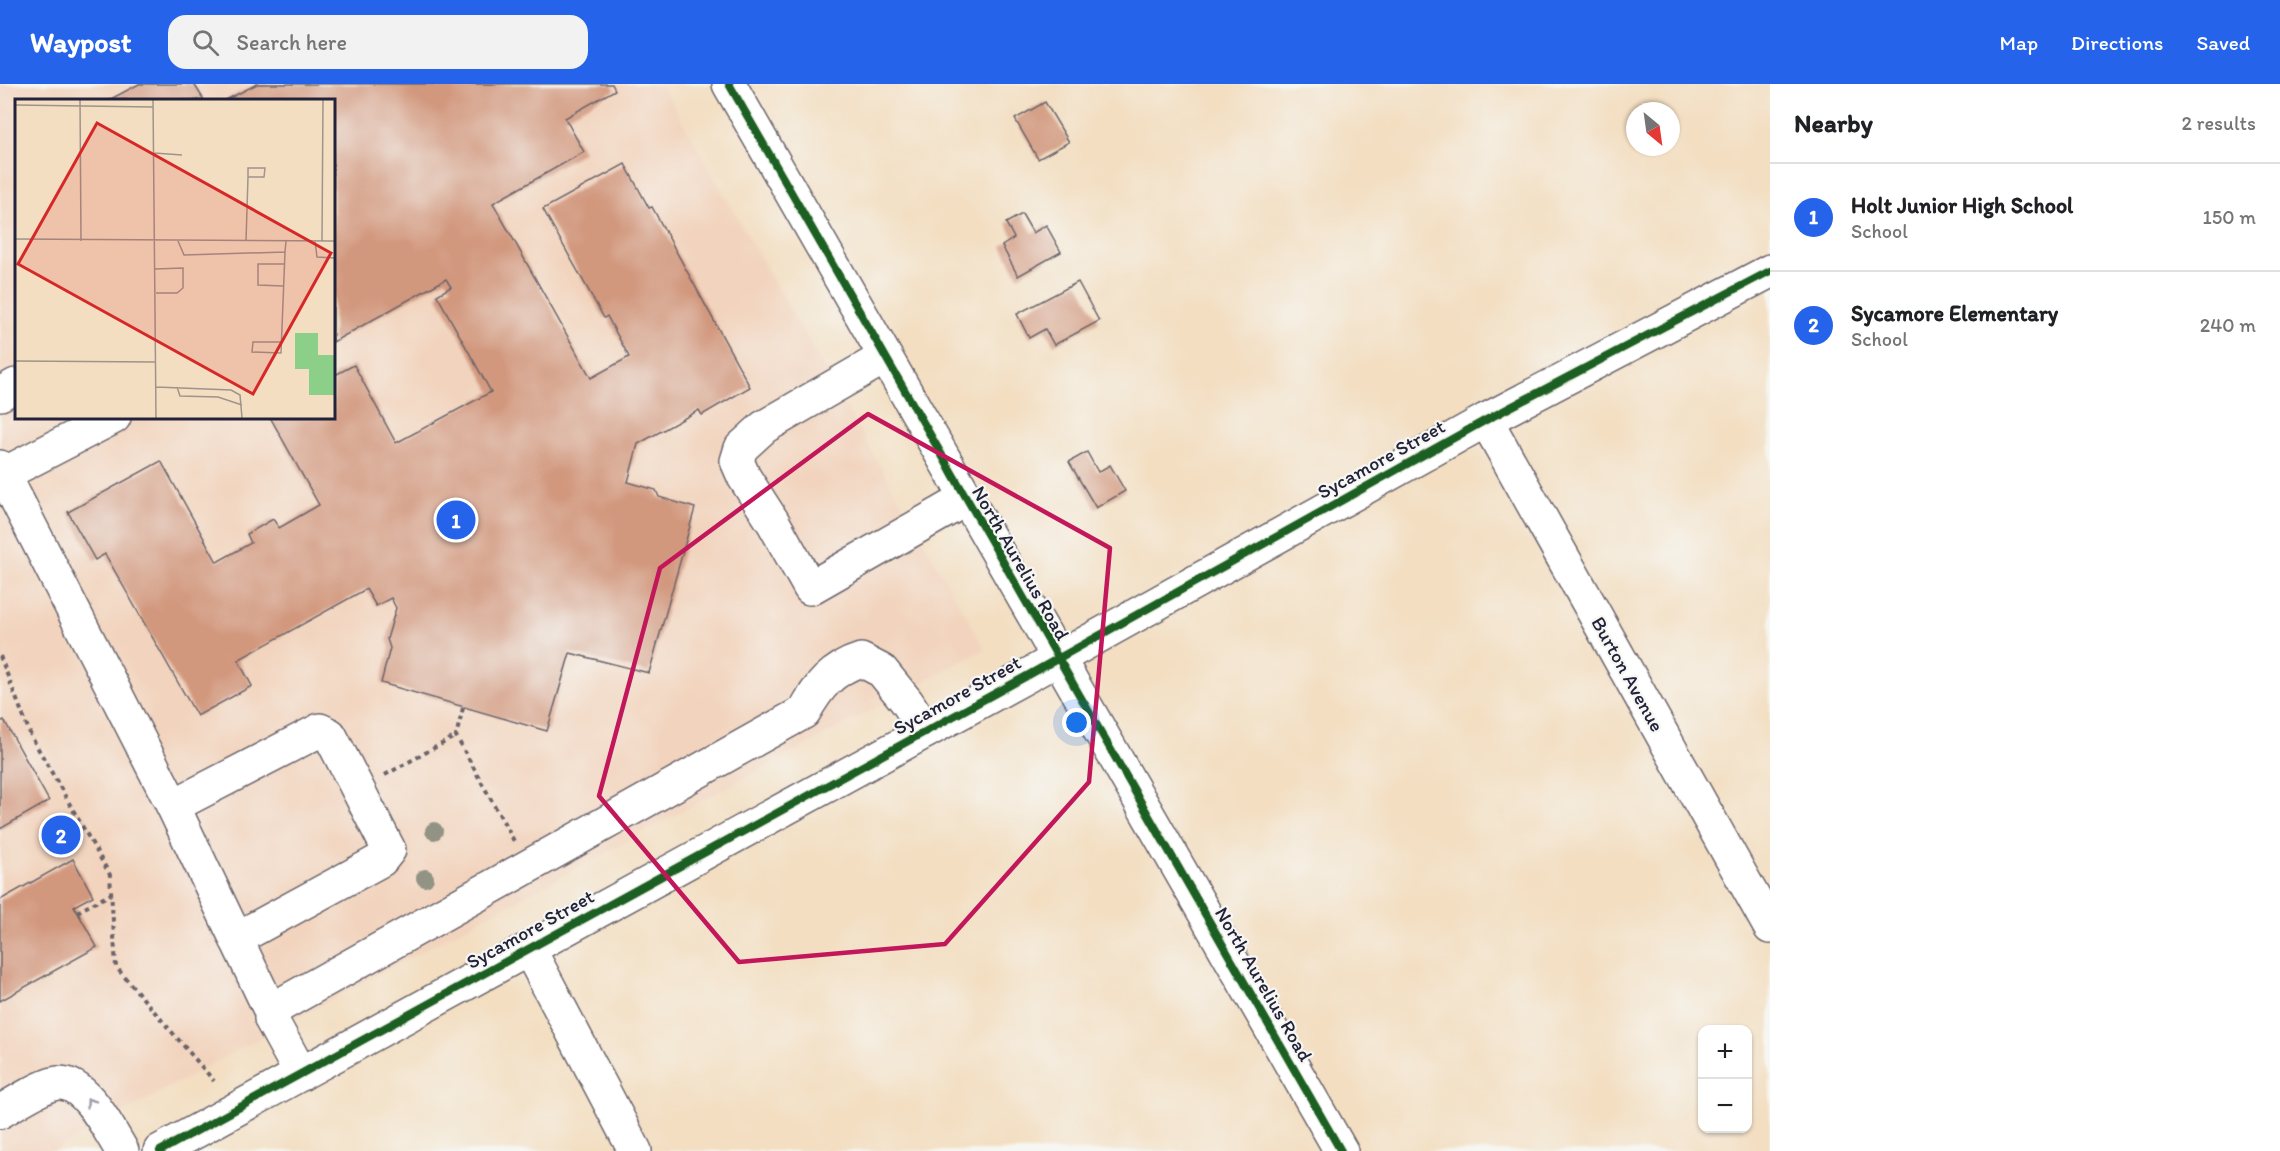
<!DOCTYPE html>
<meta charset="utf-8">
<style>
body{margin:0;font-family:Itim,sans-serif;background:#f2f2f2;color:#202124}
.controls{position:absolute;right:18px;bottom:18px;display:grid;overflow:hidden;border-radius:12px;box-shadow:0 2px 4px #0004}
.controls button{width:54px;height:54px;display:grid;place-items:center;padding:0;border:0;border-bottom:2px solid #e0e0e0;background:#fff;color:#202124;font:30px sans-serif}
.compass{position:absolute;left:1626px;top:18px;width:54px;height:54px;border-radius:50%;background:#fff;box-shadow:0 2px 4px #0004;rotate:151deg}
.you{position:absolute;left:1077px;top:639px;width:21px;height:21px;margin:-15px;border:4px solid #fff;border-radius:50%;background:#1a73e8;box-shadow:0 0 0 9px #1a73e833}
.badge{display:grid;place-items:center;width:39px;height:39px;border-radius:50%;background:#2563eb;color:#fff;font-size:20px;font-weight:700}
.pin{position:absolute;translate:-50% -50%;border:3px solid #fff;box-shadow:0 2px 6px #0006}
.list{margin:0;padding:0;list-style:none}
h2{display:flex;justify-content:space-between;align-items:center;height:78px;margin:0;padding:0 24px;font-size:26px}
h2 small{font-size:20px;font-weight:400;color:#757577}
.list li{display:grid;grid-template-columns:39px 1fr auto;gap:18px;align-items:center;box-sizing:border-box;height:108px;padding:0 24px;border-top:2px solid #e0e0e0}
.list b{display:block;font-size:22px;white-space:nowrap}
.list p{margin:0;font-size:20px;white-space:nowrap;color:#757577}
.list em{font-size:20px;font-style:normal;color:#757577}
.icon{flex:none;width:33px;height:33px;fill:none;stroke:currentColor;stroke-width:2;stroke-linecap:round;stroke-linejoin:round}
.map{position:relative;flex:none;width:1770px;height:1067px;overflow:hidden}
header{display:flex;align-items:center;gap:36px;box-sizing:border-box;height:84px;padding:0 30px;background:#2563eb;color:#fff}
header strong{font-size:28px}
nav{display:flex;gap:33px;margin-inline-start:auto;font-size:21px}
.search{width:420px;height:54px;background:#f2f2f2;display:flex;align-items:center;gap:15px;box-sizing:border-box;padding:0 21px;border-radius:18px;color:#757577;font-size:22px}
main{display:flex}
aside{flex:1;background:#fff}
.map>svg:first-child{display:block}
</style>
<header>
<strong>Waypost</strong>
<div class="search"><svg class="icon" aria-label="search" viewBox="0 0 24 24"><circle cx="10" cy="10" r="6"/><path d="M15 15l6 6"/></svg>Search here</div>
<nav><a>Map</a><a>Directions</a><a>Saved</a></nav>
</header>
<main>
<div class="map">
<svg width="1770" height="1067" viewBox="0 0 1770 1067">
<rect width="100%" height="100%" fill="#f6f6f2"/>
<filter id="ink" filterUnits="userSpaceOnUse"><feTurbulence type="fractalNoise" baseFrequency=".0167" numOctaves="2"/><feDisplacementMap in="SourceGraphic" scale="12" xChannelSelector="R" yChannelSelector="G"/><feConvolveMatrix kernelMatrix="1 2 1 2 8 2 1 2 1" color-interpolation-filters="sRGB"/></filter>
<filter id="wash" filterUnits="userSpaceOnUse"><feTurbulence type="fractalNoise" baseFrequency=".008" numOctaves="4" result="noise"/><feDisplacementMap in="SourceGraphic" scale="24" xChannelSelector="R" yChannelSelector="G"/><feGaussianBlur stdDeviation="1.35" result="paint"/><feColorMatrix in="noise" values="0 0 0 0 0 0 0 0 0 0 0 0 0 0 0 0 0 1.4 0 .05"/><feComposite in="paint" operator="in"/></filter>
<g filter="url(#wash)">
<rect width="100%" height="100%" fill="#f3dec1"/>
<path fill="#f2d4be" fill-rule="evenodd" d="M0,0H661L985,565L243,963L54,1067H0ZM16,16H333V333H16Z"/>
<g id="blocks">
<g fill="#d2987e">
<polygon points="139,0 194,0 204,16 109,16"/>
<polygon points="257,0 612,0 615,6 565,34 584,68 493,119 591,294 629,273 607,232 604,234 543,125 625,80 649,124 652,123 750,303 702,331 699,326 638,360 628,398 656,406 659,413 695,424 649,589 570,569 547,647 381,599 390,564 387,555 396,524 391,514 376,522 366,505 238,576 252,602 197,632 105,470 95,476 68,428 161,377 217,478 251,459 247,450 273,435 279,444 319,421 270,333 333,333 333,292 354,281 396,359 491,308 437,211 451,203 446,195 333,258 333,16 226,16"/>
<polygon points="1045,18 1069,58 1038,75 1015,35"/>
<polygon points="1022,130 1033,149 1046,141 1061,168 1018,192 1002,162 1014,154 1006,139"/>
<polygon points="1078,198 1099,237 1054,261 1045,245 1029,254 1017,230"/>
<polygon points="1087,368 1098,388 1110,381 1125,407 1096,424 1069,378"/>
<polygon points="4,636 49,717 0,745 0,638"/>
<polygon points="73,775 93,812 74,822 97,863 0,917 0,816"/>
</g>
</g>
</g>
<g filter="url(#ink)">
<use href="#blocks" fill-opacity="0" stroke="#6b646a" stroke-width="1.5"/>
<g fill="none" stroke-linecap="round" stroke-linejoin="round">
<defs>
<g id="minor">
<polyline points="729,0 1341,1067"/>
<polyline points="885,273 764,343 741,364 737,377 744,393 773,438 810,504 966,415"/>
<polyline points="0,310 16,301"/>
<polyline points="1486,336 1770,843"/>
<polyline points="0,383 173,722 271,928"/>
<polyline points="4,390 114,333"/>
<polyline points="173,722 320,646 330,651 389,766 381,776 236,855"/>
<polyline points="529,865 635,1067"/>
<path d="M301,990L271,935V928L284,919L804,628C818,603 832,585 861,576L882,587L907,618L926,647"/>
<path d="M0,1028C13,1020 45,1000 58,999C86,997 109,1046 122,1067"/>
<polyline points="160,1067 1025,593 1486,336 1770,187"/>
</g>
</defs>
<use href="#minor" stroke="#6b646a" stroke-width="36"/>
<g stroke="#6b646a" stroke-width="4" stroke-dasharray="4.5 4.5" stroke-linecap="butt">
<polyline points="0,572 31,652 110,791 116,883 214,997"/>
<polyline points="463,624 456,652 514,757"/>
<polyline points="385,691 456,652"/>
<polyline points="77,828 111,810"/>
</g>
<use href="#minor" stroke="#fff" stroke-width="33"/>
<defs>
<g id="cycleway">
<polyline points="729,0 1341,1067"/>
<polyline points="160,1067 1025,593 1486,336 1770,187"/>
</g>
</defs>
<use href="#cycleway" stroke="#f6f6f2" stroke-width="11"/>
<use href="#cycleway" stroke="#1b5e20" stroke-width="8"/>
</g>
<g fill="#929384">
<circle cx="434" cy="747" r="9"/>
<circle cx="425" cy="794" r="9"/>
</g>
<defs><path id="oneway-chevron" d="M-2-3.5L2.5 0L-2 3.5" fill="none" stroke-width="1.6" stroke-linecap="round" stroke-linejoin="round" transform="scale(1.5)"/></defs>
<use stroke="#9c9ca7" href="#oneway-chevron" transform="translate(90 1018) rotate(-125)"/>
</g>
<path fill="none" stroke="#c2185b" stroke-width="4.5" stroke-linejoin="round" d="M868,330L1110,464L1089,698L945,860L739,878L599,712L660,484Z"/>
<g text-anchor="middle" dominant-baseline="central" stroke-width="4.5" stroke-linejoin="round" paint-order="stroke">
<g font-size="20" fill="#22223b" stroke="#f6f6f2">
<text transform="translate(1381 375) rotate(-29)">Sycamore Street</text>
<text transform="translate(1021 479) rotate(60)">North Aurelius Road</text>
<text transform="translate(1628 590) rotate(61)">Burton Avenue</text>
<text transform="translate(957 611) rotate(-29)">Sycamore Street</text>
<text transform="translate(530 845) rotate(-29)">Sycamore Street</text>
<text transform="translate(1264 900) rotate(60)">North Aurelius Road</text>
</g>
</g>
<g transform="translate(15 15)">
<rect width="320" height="320" fill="#f3dec1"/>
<path d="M280,234H303V256H319V296H294V270H280Z" fill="#8bcf89"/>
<path fill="none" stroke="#9f938b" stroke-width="1.5" d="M65,0L66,142M138,0L141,319M0,6L138,8M139,54L167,56M0,140L320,142M163,142L169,156L270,153L271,142M231,142L233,78V69H250L249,78H233M300,142L302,158L320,159M307,142L308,0M140,170L168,169V189L162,194H141M268,187L243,186V165H269M266,243H238L237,253L266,254L270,153M0,262L141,263M141,288L216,291L225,296L227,319M162,288L165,297L203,298L227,306"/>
<path fill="#d62828" fill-opacity="0.15" stroke="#d62828" stroke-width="3" d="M82,24L316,154L238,295L3,165Z"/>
<rect width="320" height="320" fill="none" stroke="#22223b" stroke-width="3"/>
</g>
</svg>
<div class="controls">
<button>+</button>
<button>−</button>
</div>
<svg class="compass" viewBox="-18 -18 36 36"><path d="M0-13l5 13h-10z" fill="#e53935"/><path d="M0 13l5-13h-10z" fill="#757577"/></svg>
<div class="you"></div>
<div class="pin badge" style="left:456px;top:436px">1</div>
<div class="pin badge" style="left:61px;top:751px">2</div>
</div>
<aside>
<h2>Nearby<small>2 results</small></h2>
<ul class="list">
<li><span class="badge">1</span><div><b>Holt Junior High School</b><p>School</p></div><em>150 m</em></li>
<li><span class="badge">2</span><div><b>Sycamore Elementary</b><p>School</p></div><em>240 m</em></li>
</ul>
</aside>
</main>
